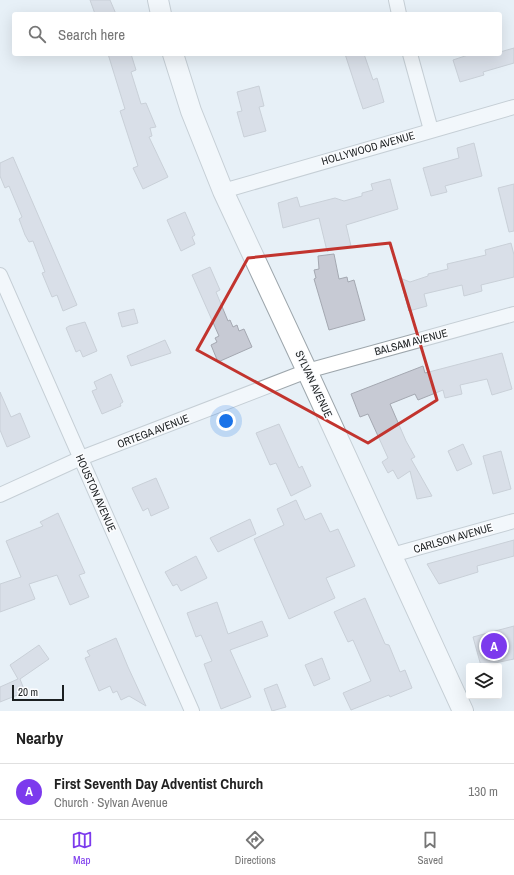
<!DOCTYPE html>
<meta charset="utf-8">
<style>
body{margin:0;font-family:"Archivo Narrow",sans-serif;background:#f6f6f6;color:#222}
.controls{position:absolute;right:12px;bottom:12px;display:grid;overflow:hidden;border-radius:4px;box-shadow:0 4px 16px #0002}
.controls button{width:36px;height:36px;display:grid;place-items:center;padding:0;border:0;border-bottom:1px solid #e0e0e0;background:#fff;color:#222;font:20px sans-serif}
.scale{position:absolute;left:12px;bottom:10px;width:52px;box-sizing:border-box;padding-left:4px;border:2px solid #1b1f21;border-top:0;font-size:11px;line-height:14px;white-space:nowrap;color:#1b1f21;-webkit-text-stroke:3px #fbfcfe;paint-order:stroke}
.you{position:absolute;left:226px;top:421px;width:14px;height:14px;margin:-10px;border:3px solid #fff;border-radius:50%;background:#1a73e8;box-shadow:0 0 0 6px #1a73e833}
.badge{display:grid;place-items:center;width:26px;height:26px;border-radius:50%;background:#7c3aed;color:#fff;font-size:13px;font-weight:700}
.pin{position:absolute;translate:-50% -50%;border:2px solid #fff;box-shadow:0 1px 4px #0006}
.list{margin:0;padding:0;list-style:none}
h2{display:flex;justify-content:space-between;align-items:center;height:52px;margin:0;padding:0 16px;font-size:17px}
h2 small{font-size:13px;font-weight:400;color:#767676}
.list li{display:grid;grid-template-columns:26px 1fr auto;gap:12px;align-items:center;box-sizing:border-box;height:56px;padding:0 16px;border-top:1px solid #e0e0e0}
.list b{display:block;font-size:15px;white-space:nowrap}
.list p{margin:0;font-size:13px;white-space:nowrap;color:#767676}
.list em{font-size:13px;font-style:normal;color:#767676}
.icon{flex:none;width:22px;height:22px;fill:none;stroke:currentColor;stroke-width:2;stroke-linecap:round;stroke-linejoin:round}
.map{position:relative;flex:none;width:514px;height:711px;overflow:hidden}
.search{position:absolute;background:#fff;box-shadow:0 4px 16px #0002;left:12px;right:12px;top:12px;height:44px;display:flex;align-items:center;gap:10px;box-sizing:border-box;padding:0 14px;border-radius:4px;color:#767676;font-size:15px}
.sheet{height:108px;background:#fff}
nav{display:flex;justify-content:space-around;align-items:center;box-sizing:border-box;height:56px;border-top:1px solid #e0e0e0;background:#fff;font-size:11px;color:#767676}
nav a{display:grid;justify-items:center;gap:2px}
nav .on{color:#7c3aed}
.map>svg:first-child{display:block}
</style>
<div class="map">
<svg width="514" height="711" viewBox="0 0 514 711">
<rect width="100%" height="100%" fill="#e7f0f7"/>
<g fill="#c7cad4" stroke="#a4a8b1">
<polygon points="90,0 110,0 116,14 95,14"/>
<polygon points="514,48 514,63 483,72 484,75 460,82 453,60 471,54 500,54 500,52"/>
<polygon points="108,54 131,54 136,70 131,72 141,104 146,103 156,127 150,128 152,136 149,137 168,177 143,189 133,168 138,166 120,111 125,109"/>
<polygon points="345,54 364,54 373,80 377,78 384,102 363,109"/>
<polygon points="259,86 264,106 259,107 266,131 244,137 237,112 242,111 237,92"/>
<polygon points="474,143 482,176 445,186 447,192 431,196 423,168 459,158 457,148"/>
<polygon points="13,157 77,305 63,311 57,295 52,297 42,273 45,272 33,241 29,242 25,235 19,219 22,217 9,186 5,188 0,176 0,163"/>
<polygon points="390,179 398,209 346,225 351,246 327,251 319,218 283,228 278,203 297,197 300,207 335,198 344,201 362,196 362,193 373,190 371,184"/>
<polygon points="514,184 514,231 509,232 498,188"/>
<polygon points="185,212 195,235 192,237 195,244 181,251 167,220"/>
<polygon points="511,243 514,255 514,277 481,285 482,291 464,296 462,285 424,294 427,306 409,311 400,278 410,282 428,276 428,274 448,269 447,264 486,255 485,250"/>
<polygon points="334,254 339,279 347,277 348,282 354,280 365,320 329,330 314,279 316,278 314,270 319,269 318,256"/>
<polygon points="210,267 220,290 216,292 228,321 230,320 233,327 237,325 239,331 244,329 252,347 218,362 211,345 217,342 215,338 219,336 192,275"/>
<polygon points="134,309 138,323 122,327 118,313"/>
<polygon points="85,322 97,351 83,357 80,350 76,352 66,328 69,326"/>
<polygon points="165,340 171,353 131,366 127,356"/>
<polygon points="502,353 512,389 492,395 487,379 460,385 462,394 445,398 443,390 418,400 415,394 390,404 406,441 415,457 411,459 432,496 417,499 410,471 398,479 393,470 388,473 382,462 388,458 368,414 360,417 351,394 423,366 425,373"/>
<polygon points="111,374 123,402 120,404 121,406 102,414 92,391 97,389 94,382"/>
<polygon points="0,392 11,417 20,413 30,437 7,447 0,430"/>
<polygon points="279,424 299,468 302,466 311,486 291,496 276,463 270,465 256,433"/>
<polygon points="463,444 472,464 457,471 448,451"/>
<polygon points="501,451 511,489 493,494 483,456"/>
<polygon points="156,478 169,508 151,516 148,508 143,511 132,488"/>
<polygon points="296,500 305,520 321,513 330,532 338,529 355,566 326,578 335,598 289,619 254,539 284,525 277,509"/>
<polygon points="58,513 85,573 79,575 89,597 70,605 57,575 29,584 35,599 0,612 0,584 21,577 6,541 43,526 40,522"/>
<polygon points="250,519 256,534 218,552 210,538"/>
<polygon points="514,540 514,556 477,566 478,572 439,584 427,564"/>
<polygon points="196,556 207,578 181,591 177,584 173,586 165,572"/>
<polygon points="365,598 385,644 389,645 400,672 405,670 412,688 390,697 389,695 351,710 343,693 371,681 353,640 348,642 334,612"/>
<polygon points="217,602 228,634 262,621 268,636 230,650 251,697 221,709 204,664 212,661 201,635 196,637 187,613"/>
<polygon points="514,626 514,659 481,666 473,637"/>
<polygon points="116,638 128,667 146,706 129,696 121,700 117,691 113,693 110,686 99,691 85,658 90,656 87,651"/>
<polygon points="39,645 49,659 20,679 25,692 0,702 0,687 18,679 10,665"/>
<polygon points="322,658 330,679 314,686 305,665"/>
<polygon points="277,684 286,707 272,711 264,689"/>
</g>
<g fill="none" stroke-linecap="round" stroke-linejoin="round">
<defs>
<g id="street">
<polyline points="396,0 399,14"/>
<polyline points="410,54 431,130"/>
<polyline points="223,191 514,107"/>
<polyline points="0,275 192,711"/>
<polyline points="0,495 81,458 307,371 514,314"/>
<polyline points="392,555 514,521"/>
</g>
<g id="secondary">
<polyline points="158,0 161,14"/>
<polyline points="173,54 191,111 223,191 307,371 463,711"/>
</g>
</defs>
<use href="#street" stroke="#9da6ac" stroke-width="16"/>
<use href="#secondary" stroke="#9da6ac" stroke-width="22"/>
<use href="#street" stroke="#fff" stroke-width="14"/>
<use href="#secondary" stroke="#fff" stroke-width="20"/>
</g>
<path d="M0 0H514V711H0ZM390,243L437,400L368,443L197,350L248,258Z" fill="#e7f0f7" fill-opacity=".55" fill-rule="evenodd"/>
<path fill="none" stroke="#c2342e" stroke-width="3" stroke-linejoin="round" d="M390,243L437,400L368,443L197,350L248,258Z"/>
<g text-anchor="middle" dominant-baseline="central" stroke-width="3" stroke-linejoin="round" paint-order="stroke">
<g font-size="11" fill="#1b1f21" stroke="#fbfcfe">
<text transform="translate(368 148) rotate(-16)">HOLLYWOOD AVENUE</text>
<text transform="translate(411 342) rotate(-15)">BALSAM AVENUE</text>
<text transform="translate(314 384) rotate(65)">SYLVAN AVENUE</text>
<text transform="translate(153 431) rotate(-21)">ORTEGA AVENUE</text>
<text transform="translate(96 493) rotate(66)">HOUSTON AVENUE</text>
<text transform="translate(453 538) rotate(-16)">CARLSON AVENUE</text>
</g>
</g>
</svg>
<div class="controls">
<button><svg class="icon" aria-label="layers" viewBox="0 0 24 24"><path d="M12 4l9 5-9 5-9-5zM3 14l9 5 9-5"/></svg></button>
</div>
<div class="scale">20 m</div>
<div class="you"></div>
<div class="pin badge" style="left:494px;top:646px">A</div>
<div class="search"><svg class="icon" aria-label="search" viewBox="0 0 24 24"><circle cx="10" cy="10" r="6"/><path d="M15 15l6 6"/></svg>Search here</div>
</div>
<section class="sheet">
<h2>Nearby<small></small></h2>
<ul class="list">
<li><span class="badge">A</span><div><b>First Seventh Day Adventist Church</b><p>Church · Sylvan Avenue</p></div><em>130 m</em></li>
</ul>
</section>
<nav>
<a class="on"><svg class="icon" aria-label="map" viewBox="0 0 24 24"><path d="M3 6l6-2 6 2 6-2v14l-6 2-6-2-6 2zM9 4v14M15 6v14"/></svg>Map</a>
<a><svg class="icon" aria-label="directions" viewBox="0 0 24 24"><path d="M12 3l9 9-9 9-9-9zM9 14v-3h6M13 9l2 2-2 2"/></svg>Directions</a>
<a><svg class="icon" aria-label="saved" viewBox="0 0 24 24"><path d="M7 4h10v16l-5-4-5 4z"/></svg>Saved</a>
</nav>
